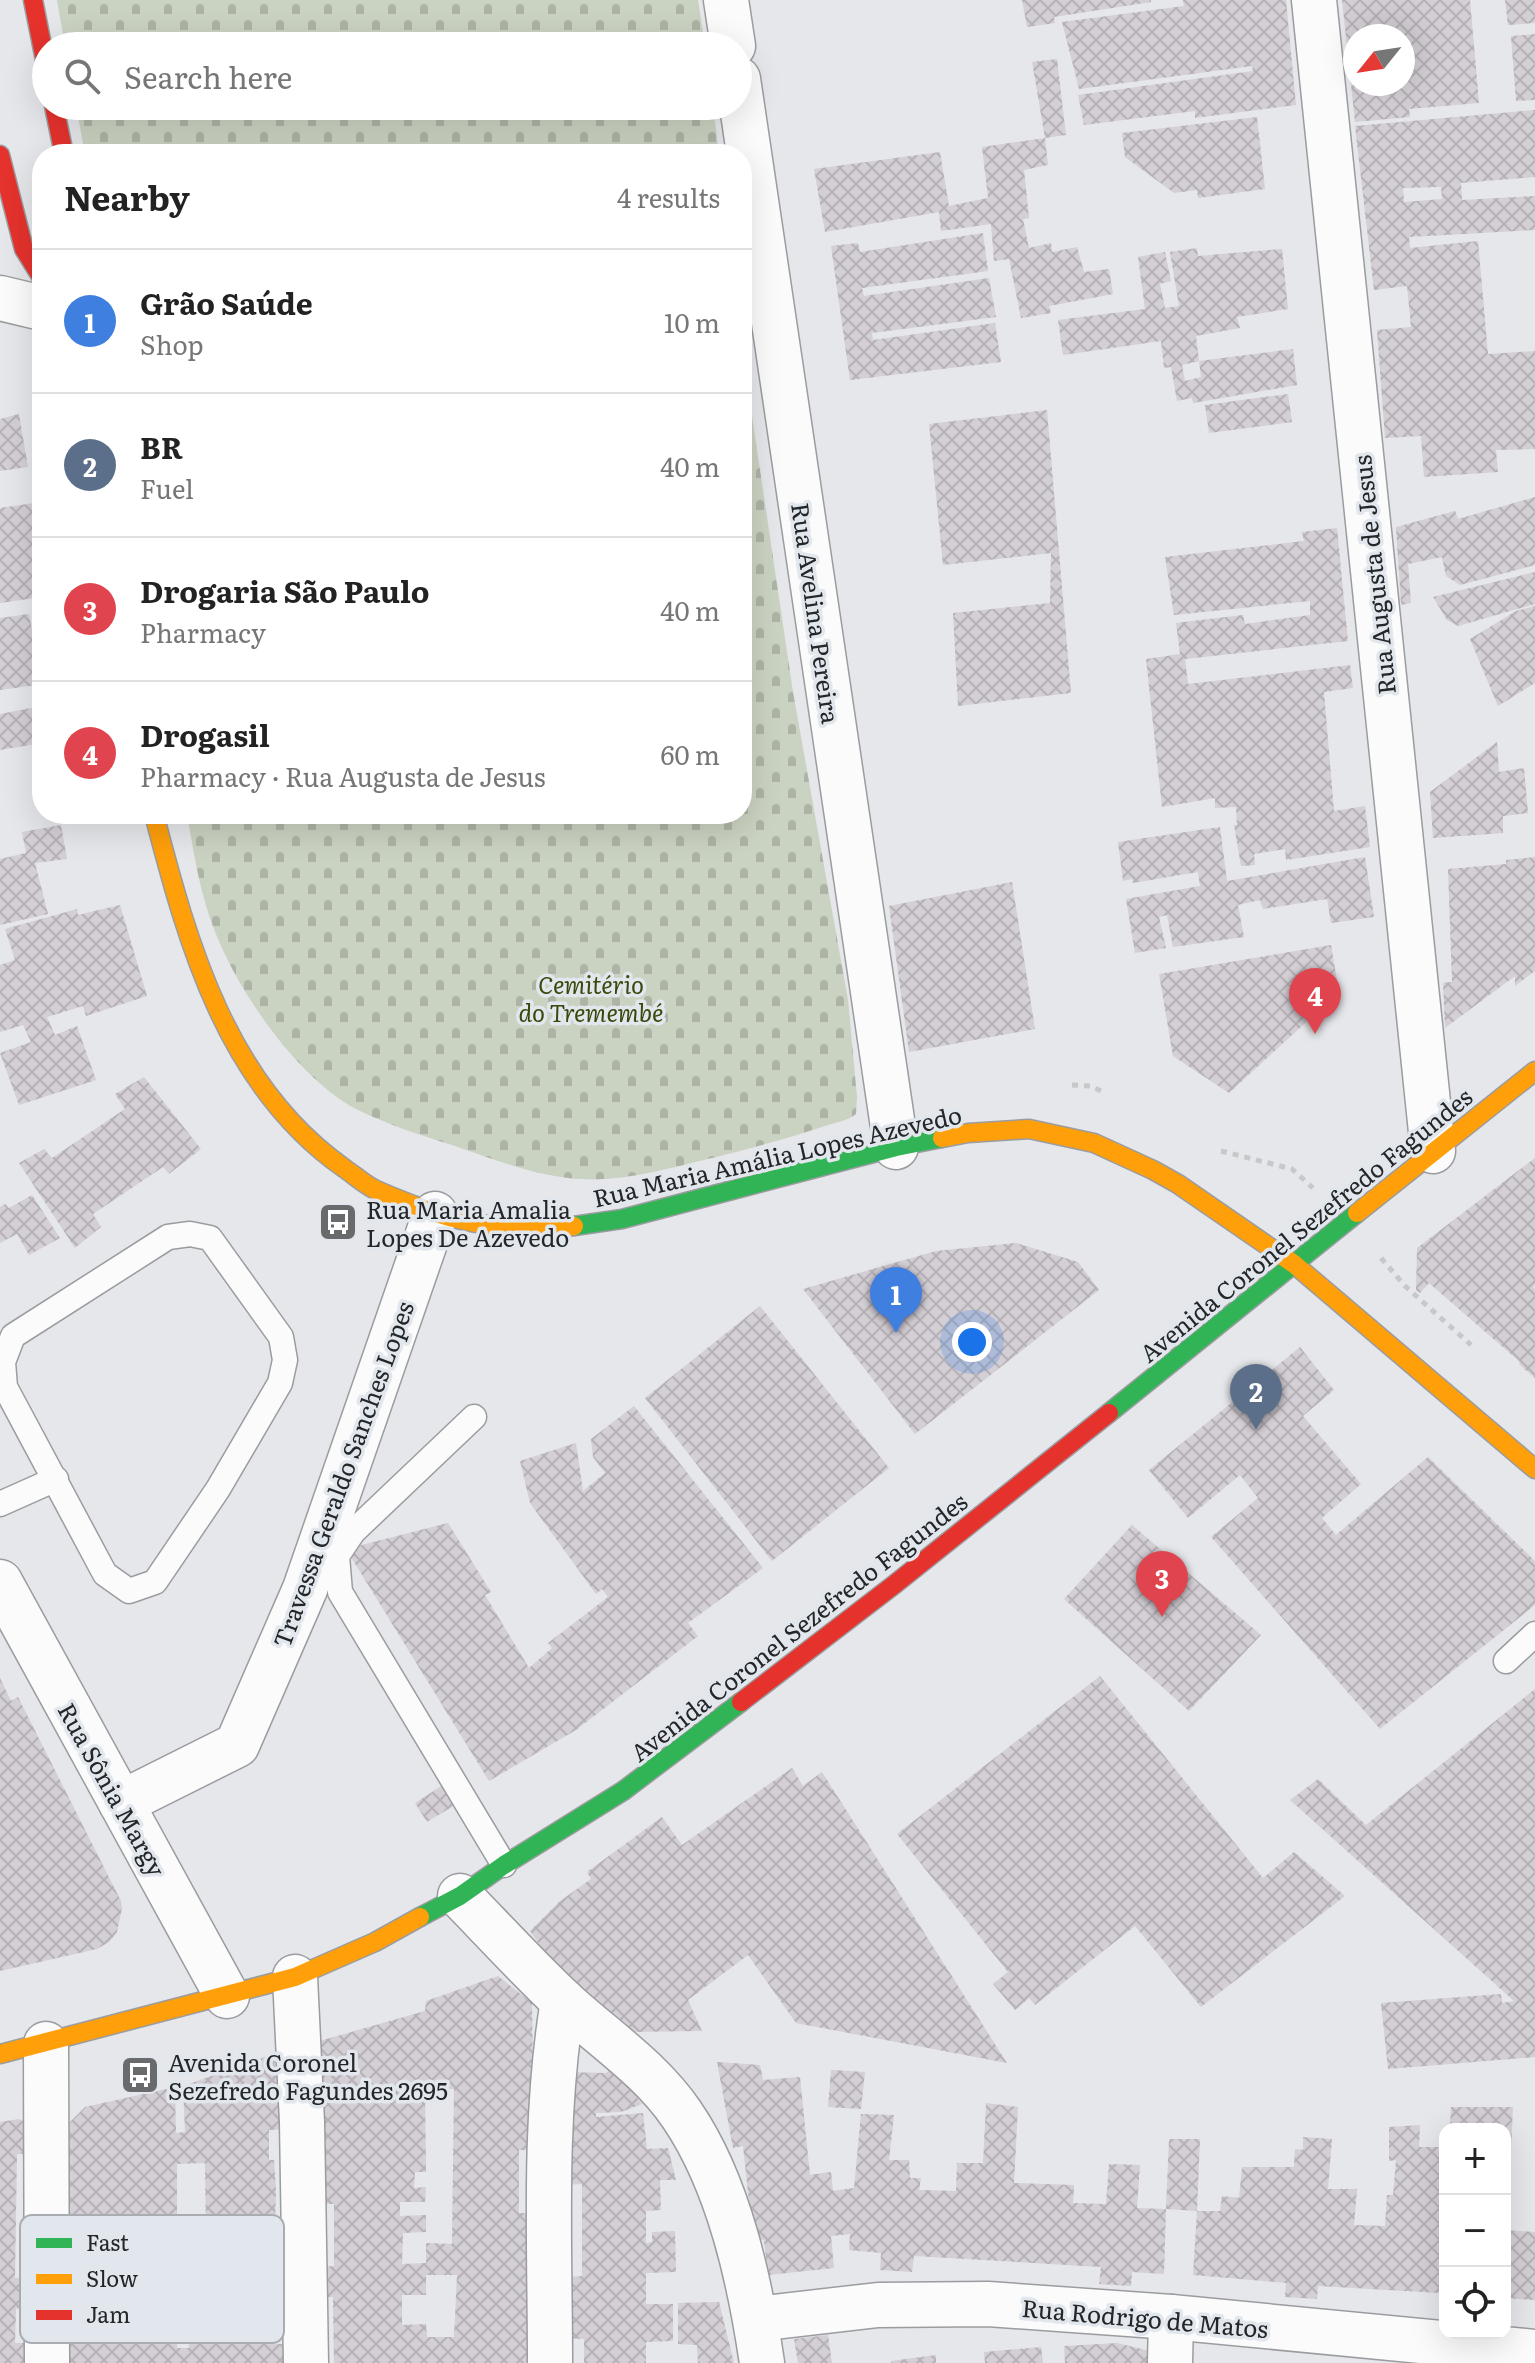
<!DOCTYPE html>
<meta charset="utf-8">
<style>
body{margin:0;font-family:Literata,serif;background:#f6f6f6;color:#222}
.controls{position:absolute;right:24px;bottom:24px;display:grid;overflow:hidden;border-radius:16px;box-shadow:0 8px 32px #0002}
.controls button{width:72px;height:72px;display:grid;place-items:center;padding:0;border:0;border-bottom:2px solid #e0e0e0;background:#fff;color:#222;font:40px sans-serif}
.compass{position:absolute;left:1343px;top:24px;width:72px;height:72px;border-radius:50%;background:#fff;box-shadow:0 8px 32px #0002;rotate:240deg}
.you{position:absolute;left:972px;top:1342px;width:28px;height:28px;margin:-20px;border:6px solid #fff;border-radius:50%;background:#1a73e8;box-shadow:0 0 0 12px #1a73e833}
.badge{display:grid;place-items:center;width:52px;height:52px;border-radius:50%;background:#686a6c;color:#fff;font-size:26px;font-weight:700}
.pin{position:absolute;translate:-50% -66px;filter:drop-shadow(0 2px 4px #0008)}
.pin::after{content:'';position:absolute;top:42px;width:28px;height:24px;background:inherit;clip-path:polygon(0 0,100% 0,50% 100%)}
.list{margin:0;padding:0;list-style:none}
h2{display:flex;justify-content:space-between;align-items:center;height:104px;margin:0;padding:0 32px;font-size:34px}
h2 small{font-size:26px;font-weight:400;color:#767676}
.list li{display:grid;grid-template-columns:52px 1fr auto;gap:24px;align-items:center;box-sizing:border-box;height:144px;padding:0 32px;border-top:2px solid #e0e0e0}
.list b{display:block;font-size:30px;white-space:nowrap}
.list p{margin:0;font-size:26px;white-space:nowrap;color:#767676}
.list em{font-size:26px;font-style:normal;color:#767676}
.icon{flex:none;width:44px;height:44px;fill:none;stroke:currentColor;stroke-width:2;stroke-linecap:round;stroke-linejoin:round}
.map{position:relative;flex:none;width:1535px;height:2363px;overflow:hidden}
.search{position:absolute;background:#fff;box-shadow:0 8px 32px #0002;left:32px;top:32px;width:720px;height:88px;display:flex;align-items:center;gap:20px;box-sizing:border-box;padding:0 28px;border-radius:44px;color:#767676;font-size:30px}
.panel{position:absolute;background:#fff;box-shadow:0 8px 32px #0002;left:32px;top:144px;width:720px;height:680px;border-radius:32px}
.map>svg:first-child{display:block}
</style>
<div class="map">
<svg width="1535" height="2363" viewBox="0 0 1535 2363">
<defs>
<pattern id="cemetery-stones" width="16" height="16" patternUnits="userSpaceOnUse" patternTransform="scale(2)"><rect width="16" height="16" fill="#cad2c1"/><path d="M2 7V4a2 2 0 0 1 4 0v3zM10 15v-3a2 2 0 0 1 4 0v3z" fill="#adb4a6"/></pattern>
<pattern id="building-cross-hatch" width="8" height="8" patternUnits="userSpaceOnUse" patternTransform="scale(2)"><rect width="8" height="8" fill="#d4ced5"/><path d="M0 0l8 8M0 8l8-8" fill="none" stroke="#b6b1b7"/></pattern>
</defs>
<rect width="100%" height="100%" fill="#e5e7ea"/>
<g fill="url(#cemetery-stones)">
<polygon points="57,0 698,0 705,46 65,46"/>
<polygon points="76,106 713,106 719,154 85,154"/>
<path d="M742,331L752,416L793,692L848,1000L857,1097L856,1114C847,1121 833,1123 822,1127C786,1139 749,1149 712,1158C669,1168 625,1182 581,1179C537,1177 493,1159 452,1145C420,1135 386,1124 356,1109C294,1076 230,981 209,915C198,882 193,848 187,814H742Z"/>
</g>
<g fill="url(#building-cross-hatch)" fill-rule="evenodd">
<polygon points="1022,0 1151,0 1151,2 1054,17 1055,23 1027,27"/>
<polygon points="1183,0 1286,0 1296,105 1195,118 1195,111 1084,125 1078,95 1253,71 1252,66 1079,89 1062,22 1184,6"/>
<path d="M1342,0H1470L1479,103L1409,109L1410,117L1355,122ZM1355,36H1403V84H1355Z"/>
<polygon points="1505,0 1535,0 1535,23 1508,25"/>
<polygon points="1535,34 1535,100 1516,101 1511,36"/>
<polygon points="1057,59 1066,135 1045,138 1048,165 1024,170 1029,218 1023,219 1029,248 1051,243 1052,252 1077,247 1084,272 1109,269 1113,294 1049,306 1051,313 1021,318 1009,259 994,261 991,224 941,231 939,212 825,232 814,169 940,152 949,206 988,198 982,147 1045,138 1032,62"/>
<path d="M1535,110V177L1461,183L1462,200L1535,196V230L1409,237L1410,248L1478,241L1488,354L1535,351V449L1496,450L1498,472L1424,477L1421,436L1385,438L1377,330L1411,327L1407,286L1374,290L1355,126ZM1441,187L1442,199L1404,202L1403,188Z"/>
<polygon points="1257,117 1265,189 1198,198 1197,190 1174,193 1125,157 1122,133"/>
<polygon points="983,233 988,271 862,288 864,296 989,278 996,317 872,333 873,340 995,323 1001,362 850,380 831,246 858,243 860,252"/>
<polygon points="1197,248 1198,256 1282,249 1288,309 1237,317 1240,328 1196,336 1199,361 1182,365 1185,381 1201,377 1199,361 1293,349 1297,385 1193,403 1192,398 1177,401 1171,367 1164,368 1161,341 1063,355 1058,320 1145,309 1138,257 1165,252 1171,281 1160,284 1165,308 1179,306 1170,252"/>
<polygon points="1288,394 1292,422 1209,433 1205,405"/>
<polygon points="1047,410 1071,693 958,706 953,613 1050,603 1051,553 943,565 929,424"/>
<polygon points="19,414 28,467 0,471 0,419"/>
<polygon points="1535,497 1535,565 1460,585 1446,576 1442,557 1408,564 1411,603 1401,605 1396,527 1455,511 1458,519"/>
<polygon points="34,503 42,546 42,597 0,603 0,508"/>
<polygon points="1337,528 1348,641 1185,659 1188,684 1350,665 1353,688 1324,692 1334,811 1365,806 1370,847 1286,860 1285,849 1254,854 1255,865 1241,866 1234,825 1237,825 1236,807 1215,808 1215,798 1162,807 1146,659 1180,654 1176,623 1243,615 1245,624 1310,615 1310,601 1174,615 1165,557 1304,541 1302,532"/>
<polygon points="1535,572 1535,604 1458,626 1447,620 1433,597"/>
<polygon points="1535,606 1535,683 1498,706 1470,639 1516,611"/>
<polygon points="29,614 36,651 42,650 41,697 37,685 0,690 0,618"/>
<polygon points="42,706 42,743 0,750 0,714"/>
<polygon points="1497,742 1499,772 1524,768 1528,813 1503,816 1503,833 1433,838 1430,792"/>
<polygon points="61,825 67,859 35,863 48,914 0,925 0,859 26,853 22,832"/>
<polygon points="1220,827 1227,881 1365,857 1374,917 1331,923 1327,899 1263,909 1260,900 1238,905 1244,937 1173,947 1167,915 1159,917 1166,948 1135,953 1126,899 1200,886 1198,872 1133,883 1132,879 1123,881 1118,842"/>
<polygon points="1535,857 1535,971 1515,986 1515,976 1445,1028 1443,983 1452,982 1448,869 1506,864 1506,860"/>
<polygon points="1012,882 1035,1029 909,1052 889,906"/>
<polygon points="120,905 147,996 86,1016 83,1006 47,1017 55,1035 77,1026 96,1080 19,1105 0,1053 31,1042 23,1025 0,1032 0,965 15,960 5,929 77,909 78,915"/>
<polygon points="1331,945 1339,992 1229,1093 1173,1056 1159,974"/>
<polygon points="144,1077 201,1149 169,1174 163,1167 93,1214 101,1227 75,1248 19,1163 44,1149 52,1158 125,1109 115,1094"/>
<polygon points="1535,1158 1535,1285 1533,1287 1535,1289 1535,1378 1519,1364 1520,1362 1429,1283 1420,1293 1416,1290 1417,1248"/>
<polygon points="32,1195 60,1238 29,1255 17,1234 0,1243 0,1207 5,1204 9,1208"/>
<polygon points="1016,1243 1078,1262 1099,1290 915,1434 803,1289 936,1251"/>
<polygon points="760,1306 889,1468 772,1561 645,1398"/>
<polygon points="1300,1347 1334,1390 1303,1416 1361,1484 1322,1518 1336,1535 1428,1457 1535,1561 1535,1605 1380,1729 1211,1537 1258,1498 1240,1475 1188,1518 1149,1470"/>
<polygon points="634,1406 763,1568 688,1623 698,1636 576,1730 489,1781 346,1549 448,1523 491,1592 485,1595 529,1668 552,1648 548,1643 608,1597 602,1589 596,1594 530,1503 520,1461 576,1443 583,1491 605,1473 593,1457 591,1439"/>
<polygon points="1132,1525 1261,1635 1189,1711 1064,1599"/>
<polygon points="1100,1676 1263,1878 1294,1852 1345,1896 1201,2007 1135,1926 1035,2005 1029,1998 1015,2010 993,1984 1008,1972 897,1834"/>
<polygon points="0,1678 11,1701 18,1697 121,1901 122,1908 117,1932 109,1942 97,1949 0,1971"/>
<polygon points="1535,1689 1535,2057 1388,2069 1381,2003 1501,1994 1502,2003 1514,2001 1290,1800 1318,1779 1366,1825"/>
<polygon points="792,1768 803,1786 822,1772 1007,2063 796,2023 748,1955 688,2000 702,2031 632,2032 551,1961 530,1931 560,1901 591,1879 587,1872 662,1817 682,1845"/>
<polygon points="443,1785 455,1805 427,1822 415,1803"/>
<path d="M498,1976L532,2003L534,2150H519V2213H529L536,2363H334L333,2297H321L320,2267L334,2266V2204H318L316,2042L425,2011L426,2001ZM425,2089H454L452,2244L426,2243V2263L402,2264L403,2233L426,2232V2215L400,2216V2202H425L426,2187L414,2188L415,2172H426ZM426,2275H457L454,2337H427L426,2324L402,2325V2295H426Z"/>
<path d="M268,2056L283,2068L286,2129L269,2130V2160H274L276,2191L273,2287L288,2288L289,2316H276V2344H289V2363H58L65,2286L78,2285L82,2226H66V2130L70,2122L85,2107L175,2087L176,2133L185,2132L183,2086ZM205,2163L206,2235L148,2236V2228L177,2227V2164ZM210,2257L208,2288H177V2282L145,2283L146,2272H177V2258ZM161,2314V2334H142L141,2315ZM210,2317V2330L188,2331L189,2348H177V2318Z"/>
<polygon points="717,2062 760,2065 763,2080 800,2077 810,2175 831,2172 833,2191 854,2188 861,2114 894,2115 889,2160 909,2160 910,2178 921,2178 919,2190 956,2191 957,2163 983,2163 986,2103 1018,2107 1014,2183 1074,2185 1073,2203 1106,2204 1109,2164 1140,2165 1137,2208 1166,2209 1164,2274 1132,2272 1131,2286 1099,2284 1101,2267 914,2256 912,2272 880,2270 881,2253 849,2250 850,2234 831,2236 834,2268 768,2275 764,2240 753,2239 743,2146 733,2148"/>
<polygon points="613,2067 642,2104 621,2112 596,2113 596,2117 643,2113 647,2149 668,2148 676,2180 660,2180 661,2210 646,2211 646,2243 652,2242 652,2232 675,2231 676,2272 646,2273 646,2304 673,2304 673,2341 646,2342 646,2363 584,2363 584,2339 562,2338 566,2277 582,2276 582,2184 565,2185 567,2072 606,2073"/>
<polygon points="831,2070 865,2072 861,2109 828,2107"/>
<polygon points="1451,2107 1513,2107 1509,2195 1505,2195 1505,2129 1450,2129"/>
<polygon points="19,2119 25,2122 30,2154 17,2154 15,2278 28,2277 28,2309 16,2309 15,2343 27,2343 27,2363 0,2363 0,2122"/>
<polygon points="1420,2125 1419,2147 1445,2147 1445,2309 1439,2309 1440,2293 1318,2286 1317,2299 1285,2297 1286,2283 1193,2275 1197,2211 1220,2211 1222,2196 1239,2198 1242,2167 1294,2167 1295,2149 1303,2150 1303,2137 1332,2139 1328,2189 1357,2189 1354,2225 1385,2226 1387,2195 1393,2195 1396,2160 1389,2161 1389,2127"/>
<polygon points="1169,2139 1200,2139 1197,2211 1166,2209"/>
<polygon points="1505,2230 1535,2232 1535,2300 1505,2298"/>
<polygon points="719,2302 734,2363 698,2363 697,2345 678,2344 678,2303"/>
<polygon points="828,2335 832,2363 798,2363 794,2339"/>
<polygon points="1117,2343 1150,2351 1151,2363 1065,2363 1064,2346"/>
<polygon points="1041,2347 1043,2363 985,2363 984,2352"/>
<polygon points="936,2355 936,2363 891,2363 891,2361"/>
</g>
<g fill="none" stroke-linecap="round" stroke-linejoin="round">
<defs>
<g id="lane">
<polygon points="190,1234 210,1238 281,1337 285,1360 280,1383 218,1489 155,1582 129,1591 105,1574 5,1387 3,1362 13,1336 168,1237"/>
<polyline points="474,1417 353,1532 337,1556 340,1592 504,1865"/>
<polyline points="0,1504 56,1479"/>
<polyline points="1506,1661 1535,1634"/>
</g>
<g id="street">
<polyline points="726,0 733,46"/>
<polyline points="1314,0 1433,1151"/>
<polyline points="738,79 896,1147"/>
<polyline points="0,298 42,308"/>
<polyline points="0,1582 227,1996"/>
<polyline points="121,1803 237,1745 305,1589 435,1214"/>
<path d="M460,1896C494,1931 527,1967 563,2001C603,2038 651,2069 682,2115C729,2184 750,2281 762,2363"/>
<polyline points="295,1977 302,2122 306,2363"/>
<polyline points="46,2044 47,2363"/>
<polyline points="756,2319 878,2305 988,2304 1171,2317 1535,2352"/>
<path d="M550,2363C550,2243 543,2120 563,2001"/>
<polyline points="1170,2363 1171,2317"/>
</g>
<g id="fast">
<polyline points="574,1226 622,1219 896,1147 942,1138"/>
<polyline points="1109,1413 1357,1213"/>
<polyline points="420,1917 460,1896 504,1865 623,1791 741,1702"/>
</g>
<g id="slow">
<path d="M154,814C188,945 227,1086 344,1168C354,1175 364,1184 374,1189C387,1195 400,1200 413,1205C459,1224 525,1234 574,1226"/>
<polyline points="942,1138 968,1133 1029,1129 1094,1143 1153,1170 1178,1184 1294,1264 1535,1469"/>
<polyline points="1357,1213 1535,1071"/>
<polyline points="0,2054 295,1977 375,1942 420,1917"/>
</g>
<g id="jam">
<polyline points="33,0 46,65"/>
<polyline points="54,106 64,154"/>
<polyline points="0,155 24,249 42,278"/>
<polyline points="741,1702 895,1584 1109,1413"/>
</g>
</defs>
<use href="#lane" stroke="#9b9c9f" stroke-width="27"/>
<use href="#street" stroke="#9b9c9f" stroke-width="47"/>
<use href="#fast" stroke="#9b9c9f" stroke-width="21"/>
<use href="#slow" stroke="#9b9c9f" stroke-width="21"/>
<use href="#jam" stroke="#9b9c9f" stroke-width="21"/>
<g stroke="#c7c8ca" stroke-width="5" stroke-dasharray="6 6" stroke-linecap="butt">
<polyline points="1072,1085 1091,1086 1105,1093"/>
<polyline points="1221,1151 1292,1169 1313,1188"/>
<polyline points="1381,1258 1405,1286 1471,1345"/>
</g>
<use href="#lane" stroke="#fbfbfc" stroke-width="24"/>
<use href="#street" stroke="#fbfbfc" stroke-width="44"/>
<use href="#fast" stroke="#30b455" stroke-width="18"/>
<use href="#slow" stroke="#ff9f0a" stroke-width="18"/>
<use href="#jam" stroke="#e5322d" stroke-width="18"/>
</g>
<defs>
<symbol id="bus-square" viewBox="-11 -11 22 22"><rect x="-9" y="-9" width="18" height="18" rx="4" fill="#686a6c" stroke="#e2e7ed"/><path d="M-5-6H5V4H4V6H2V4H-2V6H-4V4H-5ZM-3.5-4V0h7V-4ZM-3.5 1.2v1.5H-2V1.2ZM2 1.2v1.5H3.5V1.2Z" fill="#fff"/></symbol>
</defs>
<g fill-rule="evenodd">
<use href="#bus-square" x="316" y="1200" width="44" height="44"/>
<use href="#bus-square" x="118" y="2053" width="44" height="44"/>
</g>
<g text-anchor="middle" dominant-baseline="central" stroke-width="7" stroke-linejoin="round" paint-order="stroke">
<g font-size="24" fill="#242628" stroke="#e2e7ed">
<text transform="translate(1373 575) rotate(-96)">Rua Augusta de Jesus</text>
<text transform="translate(817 613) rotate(82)">Rua Avelina Pereira</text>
<text transform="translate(777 1155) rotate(-13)">Rua Maria Amália Lopes Azevedo</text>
<text transform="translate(1305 1224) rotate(-39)">Avenida Coronel Sezefredo Fagundes</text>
<text transform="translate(342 1474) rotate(-70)">Travessa Geraldo Sanches Lopes</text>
<text transform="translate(798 1626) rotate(-38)">Avenida Coronel Sezefredo Fagundes</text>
<text transform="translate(113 1789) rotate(61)">Rua Sônia Margy</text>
<text transform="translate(1145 2317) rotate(5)">Rua Rodrigo de Matos</text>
</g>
<g font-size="24" font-style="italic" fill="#384a0b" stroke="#e2e7ed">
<text x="591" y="983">Cemitério<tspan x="591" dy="28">do Tremembé</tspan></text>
</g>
<g font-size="24" fill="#242628" stroke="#e2e7ed" text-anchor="start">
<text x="366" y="1208">Rua Maria Amalia<tspan x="366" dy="28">Lopes De Azevedo</tspan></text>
<text x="168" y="2061">Avenida Coronel<tspan x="168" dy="28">Sezefredo Fagundes 2695</tspan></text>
</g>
</g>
<rect x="20" y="2215" width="264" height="128" rx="12" fill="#e2e7ed" stroke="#a9adb2" stroke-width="2"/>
<rect x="36" y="2238" width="36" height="10" fill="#30b455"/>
<rect x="36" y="2274" width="36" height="10" fill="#ff9f0a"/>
<rect x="36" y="2310" width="36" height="10" fill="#e5322d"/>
<g font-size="22" fill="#242628">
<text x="86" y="2251">Fast</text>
<text x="86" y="2287">Slow</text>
<text x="86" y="2323">Jam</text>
</g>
</svg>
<div class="controls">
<button>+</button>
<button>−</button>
<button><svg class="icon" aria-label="locate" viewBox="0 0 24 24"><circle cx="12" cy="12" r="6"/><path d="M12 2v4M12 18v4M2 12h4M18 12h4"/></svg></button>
</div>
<svg class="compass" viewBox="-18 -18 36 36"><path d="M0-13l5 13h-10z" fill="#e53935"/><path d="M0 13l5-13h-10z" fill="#767676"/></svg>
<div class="you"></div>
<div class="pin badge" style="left:896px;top:1333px;background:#3f7fe0">1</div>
<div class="pin badge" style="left:1256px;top:1430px;background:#5c6f8a">2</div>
<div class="pin badge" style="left:1162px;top:1617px;background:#e0444e">3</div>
<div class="pin badge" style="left:1315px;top:1034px;background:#e0444e">4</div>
<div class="search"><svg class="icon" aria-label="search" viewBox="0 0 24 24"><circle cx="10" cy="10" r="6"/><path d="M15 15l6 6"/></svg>Search here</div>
<section class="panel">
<h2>Nearby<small>4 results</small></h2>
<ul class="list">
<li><span class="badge" style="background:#3f7fe0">1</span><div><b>Grão Saúde</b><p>Shop</p></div><em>10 m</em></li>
<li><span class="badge" style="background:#5c6f8a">2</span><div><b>BR</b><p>Fuel</p></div><em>40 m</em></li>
<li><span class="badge" style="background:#e0444e">3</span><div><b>Drogaria São Paulo</b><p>Pharmacy</p></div><em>40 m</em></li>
<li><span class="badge" style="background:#e0444e">4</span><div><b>Drogasil</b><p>Pharmacy · Rua Augusta de Jesus</p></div><em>60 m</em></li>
</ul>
</section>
</div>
